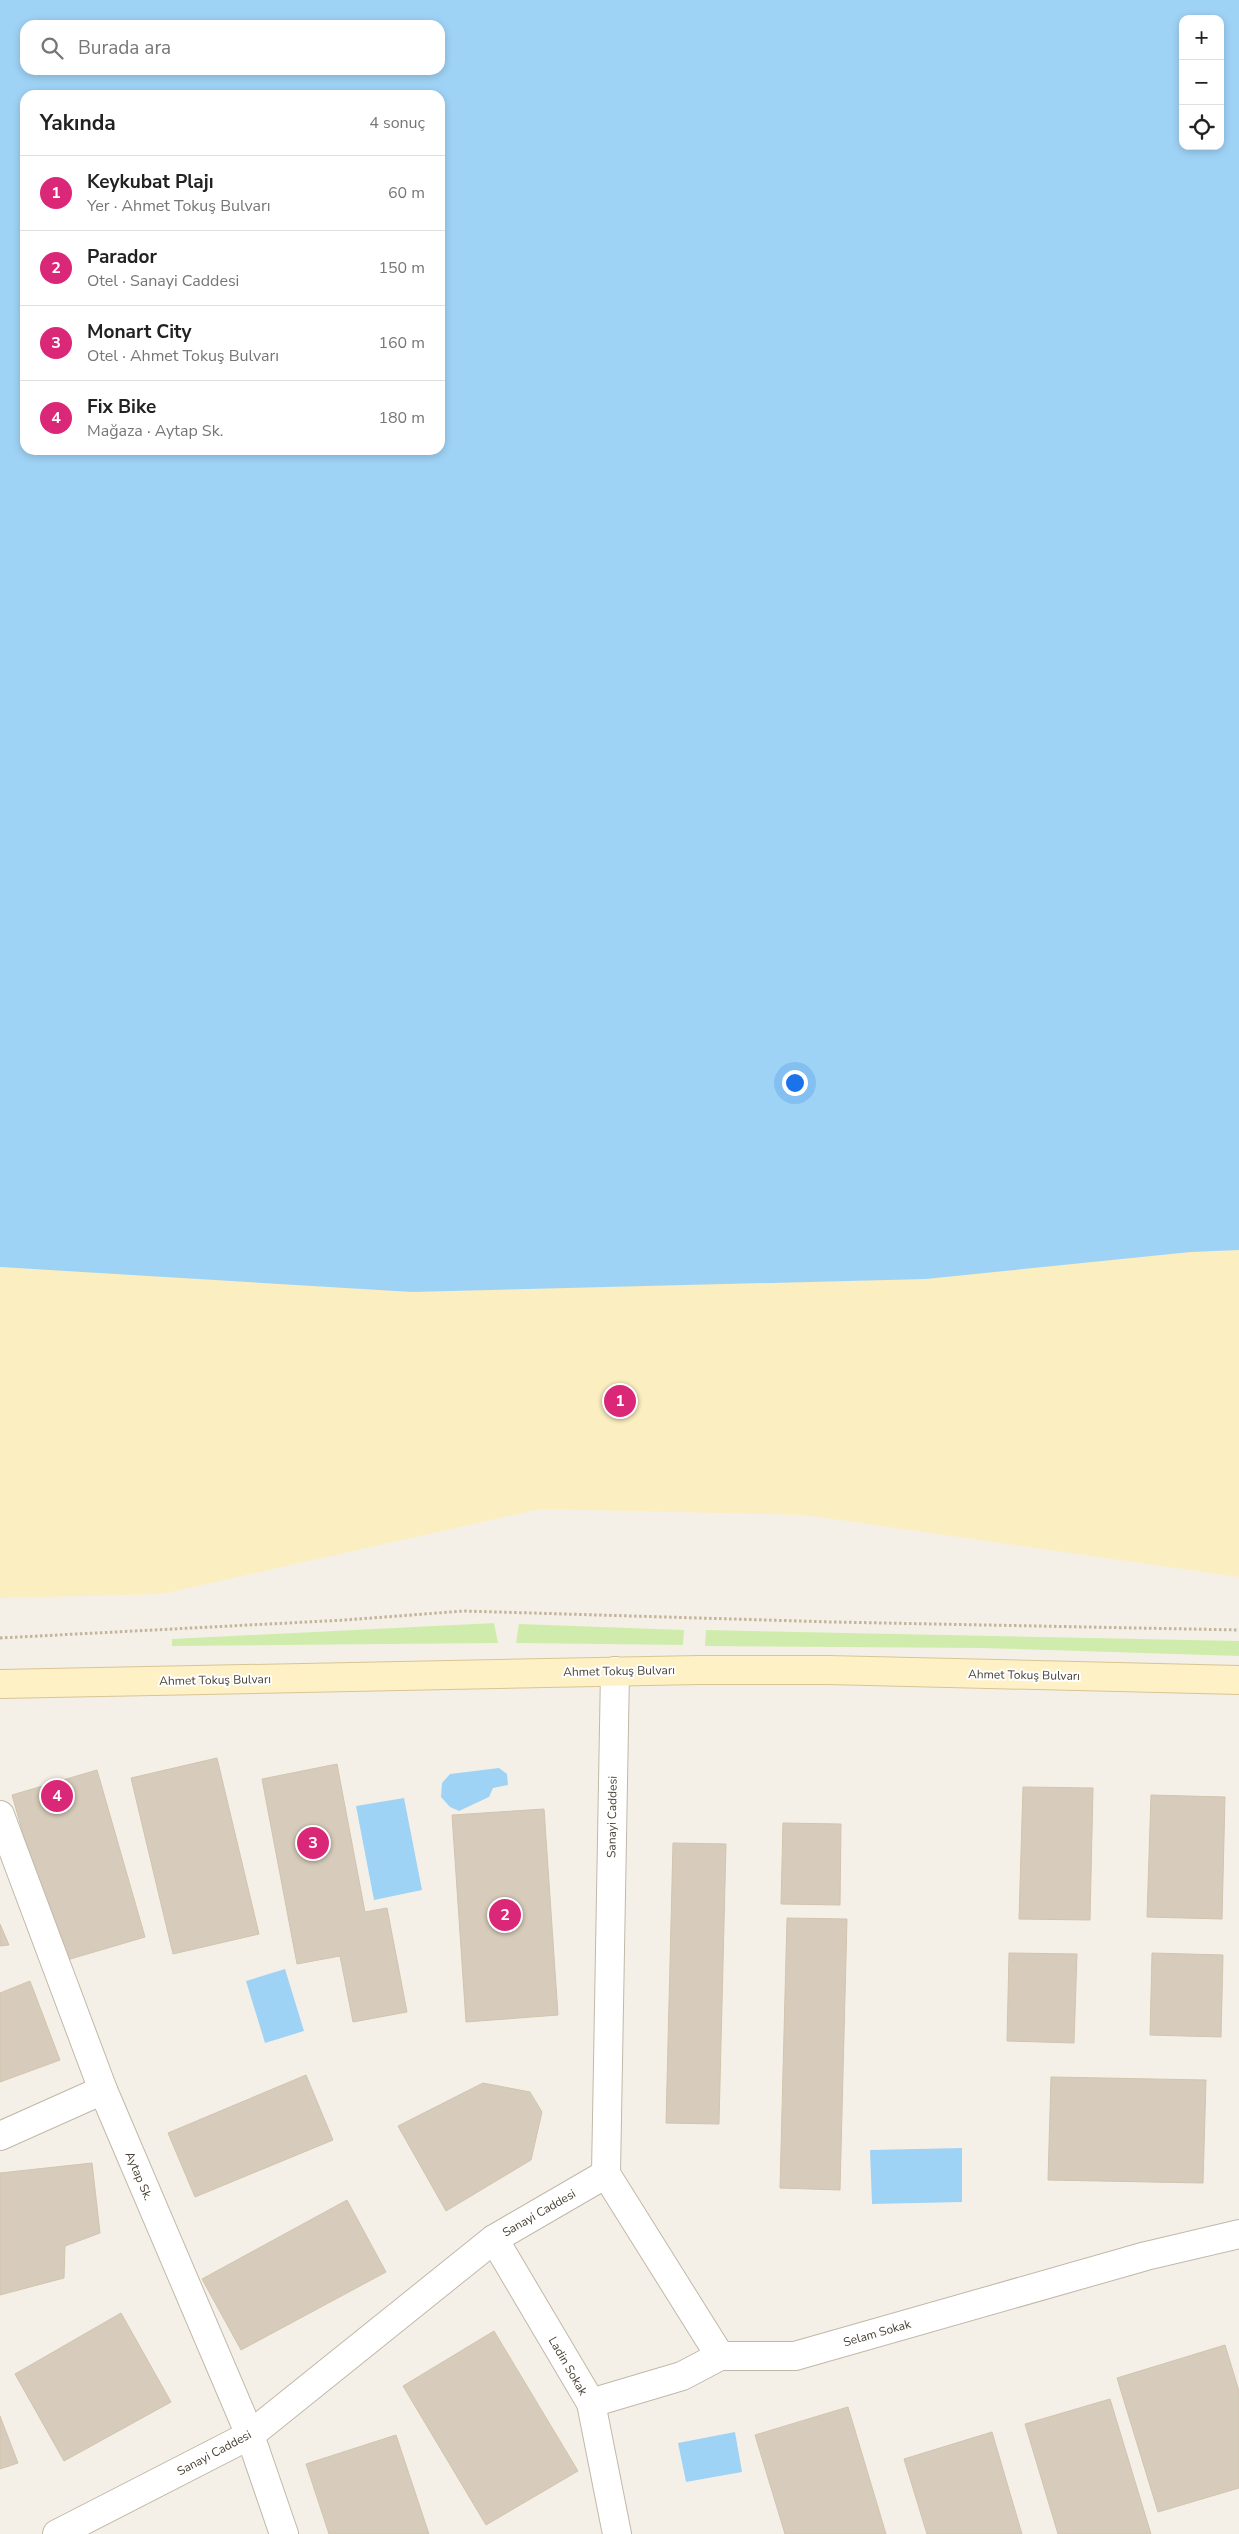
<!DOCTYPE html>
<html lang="tr">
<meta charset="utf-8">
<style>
body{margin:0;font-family:"Nunito Sans",sans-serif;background:#f6f6f6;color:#222}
.controls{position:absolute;right:15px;top:15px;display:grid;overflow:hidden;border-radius:10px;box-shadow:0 2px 8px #0003}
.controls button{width:45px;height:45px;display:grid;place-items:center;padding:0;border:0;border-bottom:1px solid #e0e0e0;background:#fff;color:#222;font:25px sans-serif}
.you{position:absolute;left:794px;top:1082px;width:18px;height:18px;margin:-12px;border:4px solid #fff;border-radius:50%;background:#1a73e8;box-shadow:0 0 0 8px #1a73e833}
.badge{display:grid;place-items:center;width:32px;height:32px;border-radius:50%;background:#db2777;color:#fff;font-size:16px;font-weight:700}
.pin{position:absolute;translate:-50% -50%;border:2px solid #fff;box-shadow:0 1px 5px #0006}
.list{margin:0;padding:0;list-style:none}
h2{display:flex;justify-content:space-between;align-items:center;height:65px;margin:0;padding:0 20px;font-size:21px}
h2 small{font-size:16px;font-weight:400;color:#767676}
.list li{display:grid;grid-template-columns:32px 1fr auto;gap:15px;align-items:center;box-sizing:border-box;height:75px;padding:0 20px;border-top:1px solid #e0e0e0}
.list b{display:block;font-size:19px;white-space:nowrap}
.list p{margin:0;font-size:16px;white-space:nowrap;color:#767676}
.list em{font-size:16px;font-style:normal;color:#767676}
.icon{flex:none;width:28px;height:28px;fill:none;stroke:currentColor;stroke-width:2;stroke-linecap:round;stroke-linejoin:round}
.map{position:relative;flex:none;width:1239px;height:2534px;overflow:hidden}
.search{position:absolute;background:#fff;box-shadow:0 2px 8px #0003;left:20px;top:20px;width:425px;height:55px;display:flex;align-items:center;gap:12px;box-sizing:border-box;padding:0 18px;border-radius:15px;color:#767676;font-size:19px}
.panel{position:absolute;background:#fff;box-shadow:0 2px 8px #0003;left:20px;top:90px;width:425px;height:365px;border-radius:15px}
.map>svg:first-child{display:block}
</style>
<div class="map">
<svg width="1239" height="2534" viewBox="0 0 1239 2534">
<rect width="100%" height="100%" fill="#f5f0e7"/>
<g fill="#d0ecac">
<polygon points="494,1623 498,1643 172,1646 172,1639"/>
<polygon points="519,1624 684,1630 683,1645 516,1643"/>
<polygon points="706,1630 1239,1641 1239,1656 982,1648 705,1646"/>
</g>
<polygon fill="#fbeec0" points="1239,1250 1239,1577 805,1515 540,1509 162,1594 0,1598 0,1267 102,1272"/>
<g fill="#9fd3f6" fill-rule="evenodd">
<path d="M0,0H1239V1250L1191,1252L926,1279L412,1292L0,1267ZM1183,19H1220V146H1183ZM25,25H440V70H25ZM25,95H440V450H25Z"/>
<polygon points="499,1768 507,1774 508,1785 493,1788 489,1797 459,1811 450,1807 441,1797 442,1783 450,1774"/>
<polygon points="404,1798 422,1890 374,1900 356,1806"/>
<polygon points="285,1969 304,2031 265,2043 246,1981"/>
<polygon points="962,2148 962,2202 872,2204 870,2150"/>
<polygon points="735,2432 742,2472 686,2482 678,2443"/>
</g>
<g fill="#d7ccbb" stroke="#d2c4ae">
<polygon points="217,1758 259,1934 173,1954 131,1778"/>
<polygon points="337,1764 365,1912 387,1908 407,2012 353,2022 340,1956 297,1964 262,1779"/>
<polygon points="97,1770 145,1937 60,1962 12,1795"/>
<polygon points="1023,1787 1093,1788 1090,1920 1019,1919"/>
<polygon points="1151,1795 1225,1797 1222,1919 1147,1917"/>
<polygon points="544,1809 558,2015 466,2022 452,1815"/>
<polygon points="783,1823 841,1824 840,1905 781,1904"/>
<polygon points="673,1843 726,1844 719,2124 666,2123"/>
<polygon points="787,1918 847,1919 840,2190 780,2188"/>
<polygon points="0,1924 9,1945 0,1946"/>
<polygon points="1009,1953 1077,1954 1074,2043 1007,2041"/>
<polygon points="1152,1953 1223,1955 1221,2037 1150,2035"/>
<polygon points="30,1981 60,2060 0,2082 0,1993"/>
<polygon points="306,2075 333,2140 195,2197 168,2133"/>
<polygon points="1051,2077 1206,2080 1203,2183 1048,2180"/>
<polygon points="483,2083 530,2092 542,2112 531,2160 446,2211 398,2126"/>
<polygon points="92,2163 100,2233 65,2246 64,2278 0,2295 0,2173"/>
<polygon points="347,2200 386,2272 241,2350 202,2279"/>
<polygon points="121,2313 171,2402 64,2461 15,2374"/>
<polygon points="494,2331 578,2471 486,2525 403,2386"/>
<polygon points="1225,2345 1239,2391 1239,2488 1158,2512 1117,2378"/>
<polygon points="1110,2399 1151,2534 1058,2534 1025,2424"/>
<polygon points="848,2407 886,2534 785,2534 755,2435"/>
<polygon points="0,2416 18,2463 0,2469"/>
<polygon points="992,2432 1022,2534 927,2534 904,2459"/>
<polygon points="396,2435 429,2534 329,2534 306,2464"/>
</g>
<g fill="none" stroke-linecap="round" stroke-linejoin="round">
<defs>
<g id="street">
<polyline points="0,1815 103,2090 250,2435 284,2534"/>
<polyline points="0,2136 103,2090"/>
<polyline points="606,2174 720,2356 795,2356 1146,2256 1239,2234"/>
<polyline points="494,2239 591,2403 617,2534"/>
<polyline points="591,2403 682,2376 720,2356"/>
<polyline points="57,2534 250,2435 494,2239 606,2174 615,1671"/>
</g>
<polyline id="secondary" points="0,1684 699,1670 828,1670 1239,1680"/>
</defs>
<use href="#street" stroke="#c1b8a8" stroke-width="30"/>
<use href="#secondary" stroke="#d8c593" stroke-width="30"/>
<polyline stroke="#c4b499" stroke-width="3" stroke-dasharray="2.5 2.5" stroke-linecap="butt" points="0,1638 345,1620 464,1611 833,1622 1239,1630"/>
<use href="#street" stroke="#fff" stroke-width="28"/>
<use href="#secondary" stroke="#fff1c6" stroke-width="28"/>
</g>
<g text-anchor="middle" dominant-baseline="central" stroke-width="4" stroke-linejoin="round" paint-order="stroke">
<g font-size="12" fill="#484135" stroke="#fff">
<text transform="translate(619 1671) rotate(-1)">Ahmet Tokuş Bulvarı</text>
<text transform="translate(1024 1675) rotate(1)">Ahmet Tokuş Bulvarı</text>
<text transform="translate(215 1680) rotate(-1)">Ahmet Tokuş Bulvarı</text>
<text transform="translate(612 1817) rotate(-89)">Sanayi Caddesi</text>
<text transform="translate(139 2176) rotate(67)">Aytap Sk.</text>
<text transform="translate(539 2213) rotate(-30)">Sanayi Caddesi</text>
<text transform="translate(877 2333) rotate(-16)">Selam Sokak</text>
<text transform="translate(568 2366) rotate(60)">Ladin Sokak</text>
<text transform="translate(214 2453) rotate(-28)">Sanayi Caddesi</text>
</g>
</g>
</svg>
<div class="controls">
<button>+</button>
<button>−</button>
<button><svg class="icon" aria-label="locate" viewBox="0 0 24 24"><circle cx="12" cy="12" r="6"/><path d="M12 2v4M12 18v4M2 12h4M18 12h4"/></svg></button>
</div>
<div class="you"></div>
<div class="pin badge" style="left:620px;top:1401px">1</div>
<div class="pin badge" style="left:505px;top:1915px">2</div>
<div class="pin badge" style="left:313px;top:1843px">3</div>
<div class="pin badge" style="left:57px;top:1796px">4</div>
<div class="search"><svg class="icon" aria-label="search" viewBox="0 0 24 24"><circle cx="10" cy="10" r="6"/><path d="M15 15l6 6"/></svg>Burada ara</div>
<section class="panel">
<h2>Yakında<small>4 sonuç</small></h2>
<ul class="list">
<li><span class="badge">1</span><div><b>Keykubat Plajı</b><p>Yer · Ahmet Tokuş Bulvarı</p></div><em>60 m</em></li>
<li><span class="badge">2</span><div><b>Parador</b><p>Otel · Sanayi Caddesi</p></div><em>150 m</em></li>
<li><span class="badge">3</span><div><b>Monart City</b><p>Otel · Ahmet Tokuş Bulvarı</p></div><em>160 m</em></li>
<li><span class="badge">4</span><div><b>Fix Bike</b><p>Mağaza · Aytap Sk.</p></div><em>180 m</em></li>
</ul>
</section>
</div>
